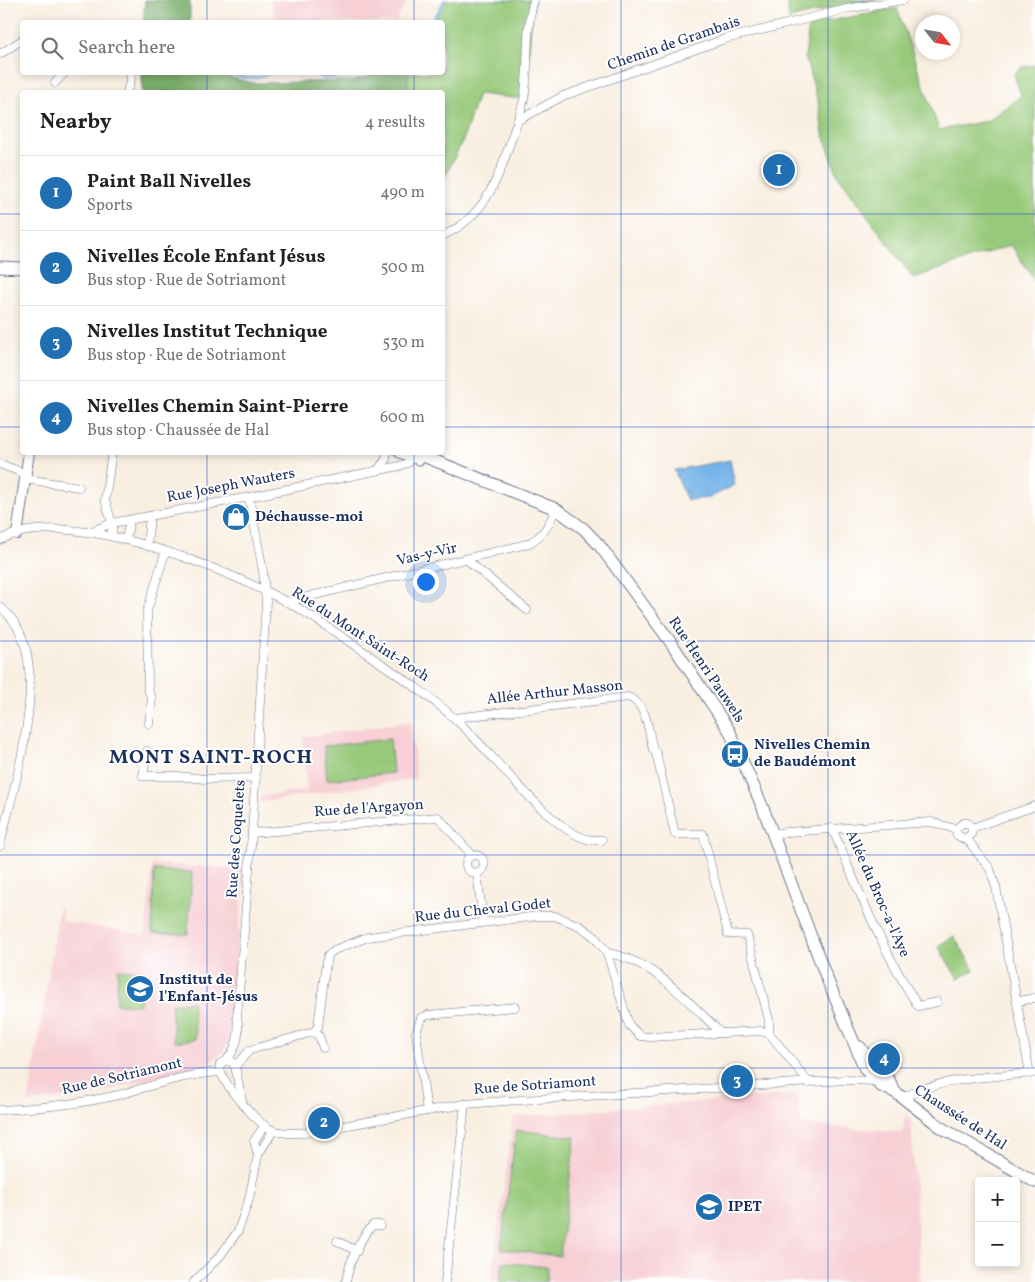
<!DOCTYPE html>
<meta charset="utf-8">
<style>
body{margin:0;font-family:Vollkorn,serif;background:#f2f2f2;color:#202124}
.controls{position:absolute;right:15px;bottom:15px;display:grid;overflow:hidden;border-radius:5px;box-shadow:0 2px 8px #0003}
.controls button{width:45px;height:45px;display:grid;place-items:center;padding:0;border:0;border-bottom:1px solid #e0e0e0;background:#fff;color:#202124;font:25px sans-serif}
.compass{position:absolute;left:915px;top:15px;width:45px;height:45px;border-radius:50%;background:#fff;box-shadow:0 2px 8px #0003;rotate:121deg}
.you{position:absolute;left:425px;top:581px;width:18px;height:18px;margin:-12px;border:4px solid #fff;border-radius:50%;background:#1a73e8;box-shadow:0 0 0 8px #1a73e833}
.badge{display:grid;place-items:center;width:32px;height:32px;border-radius:50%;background:#1f6fb2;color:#fff;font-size:16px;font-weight:700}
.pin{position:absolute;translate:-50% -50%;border:2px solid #fff;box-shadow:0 1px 5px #0006}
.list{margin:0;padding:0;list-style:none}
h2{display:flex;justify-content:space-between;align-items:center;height:65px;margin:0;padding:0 20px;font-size:21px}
h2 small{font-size:16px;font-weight:400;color:#757577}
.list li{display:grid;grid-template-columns:32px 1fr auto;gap:15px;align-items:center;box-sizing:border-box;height:75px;padding:0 20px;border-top:1px solid #e0e0e0}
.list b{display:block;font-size:19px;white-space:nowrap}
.list p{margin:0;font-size:16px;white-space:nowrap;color:#757577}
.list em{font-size:16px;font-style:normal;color:#757577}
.icon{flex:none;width:28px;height:28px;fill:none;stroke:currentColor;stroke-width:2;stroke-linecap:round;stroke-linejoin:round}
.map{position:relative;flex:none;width:1035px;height:1282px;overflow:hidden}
.search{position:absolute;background:#fff;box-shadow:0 2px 8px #0003;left:20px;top:20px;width:425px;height:55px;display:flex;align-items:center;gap:12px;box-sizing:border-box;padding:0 18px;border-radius:5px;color:#757577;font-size:19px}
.panel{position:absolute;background:#fff;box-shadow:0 2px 8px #0003;left:20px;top:90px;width:425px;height:365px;border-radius:5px}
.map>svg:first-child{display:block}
</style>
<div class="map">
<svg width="1035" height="1282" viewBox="0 0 1035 1282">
<rect width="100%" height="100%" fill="#fff"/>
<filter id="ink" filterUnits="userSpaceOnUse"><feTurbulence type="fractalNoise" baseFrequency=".02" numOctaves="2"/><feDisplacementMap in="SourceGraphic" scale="10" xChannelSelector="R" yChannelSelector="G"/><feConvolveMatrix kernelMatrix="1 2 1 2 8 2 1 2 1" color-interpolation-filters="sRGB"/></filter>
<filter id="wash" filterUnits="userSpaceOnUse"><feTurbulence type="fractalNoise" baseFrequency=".0096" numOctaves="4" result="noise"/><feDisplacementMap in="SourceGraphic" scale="20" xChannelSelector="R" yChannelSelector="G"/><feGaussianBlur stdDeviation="1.12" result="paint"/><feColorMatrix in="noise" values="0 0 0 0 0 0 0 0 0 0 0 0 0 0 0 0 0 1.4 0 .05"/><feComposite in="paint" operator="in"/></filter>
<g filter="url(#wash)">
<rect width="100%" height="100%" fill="#f9efe1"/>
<g fill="#f7cfd4">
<polygon points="270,0 407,0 396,22 277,22"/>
<polygon points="310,73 365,73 325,79"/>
<polygon points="411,721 416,779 260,802 261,796 307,791 303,737"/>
<polygon points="152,864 245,869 228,1043 223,1052 209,1064 96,1093 28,1103 60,902 63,921 145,935"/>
<polygon points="798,1094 801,1124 903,1133 905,1114 911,1118 920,1282 491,1282 513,1117"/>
</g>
<g fill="#97c97a" stroke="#597c6c">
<polygon points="445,0 534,0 524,99 478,94 463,140 443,181 442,92 410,92 407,79 410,73 442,72 442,22 432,22"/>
<polygon points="787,0 877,0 854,3 789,19"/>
<polygon points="897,8 939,130 987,121 1021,96 1014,74 1022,67 1035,65 1035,281 1011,245 913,278 837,174 823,133 818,101 805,57 809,25"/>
<polygon points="390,739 393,773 327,780 324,746"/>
<polygon points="154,870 192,872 188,934 152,933"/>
<polygon points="954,936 974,970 958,979 938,946"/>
<polygon points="118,969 142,971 140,1005 116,1004"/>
<polygon points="192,1001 196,1039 174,1042 171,1004"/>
<polygon points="516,1130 575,1137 560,1256 501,1249"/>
<polygon points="503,1262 548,1267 546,1282 500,1282"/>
</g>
<g fill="#79ad6a" stroke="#4a6e64">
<polygon points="145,0 190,0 190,22 143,22"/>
<polygon points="142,73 219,73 223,76 254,83 354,81 381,73 410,73 407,79 410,92 142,92"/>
</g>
<polygon fill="#74b4e8" stroke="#4872a3" points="730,460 735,485 709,498 687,500 674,470"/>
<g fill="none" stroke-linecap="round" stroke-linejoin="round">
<g stroke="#74b4e8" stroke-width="2.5">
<polyline points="432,22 445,0"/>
<path d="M222,72C239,77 256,83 271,72"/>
<polyline points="310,72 325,79 368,72"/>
</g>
</g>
</g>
<g filter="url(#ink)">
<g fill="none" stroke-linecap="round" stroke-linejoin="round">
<defs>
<g id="minor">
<polyline points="0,54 22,40"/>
<polyline points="55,83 65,72"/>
<polyline points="127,92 131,78 130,72"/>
<polyline points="517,121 563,96 725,39 851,8 904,0"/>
<path d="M442,236C484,218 498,180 511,140C515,127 521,113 524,99C530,66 524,33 534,0"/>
<polyline points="112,452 105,500 112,523 112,536"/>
<polyline points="0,464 26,474"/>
<polyline points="378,470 386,459 387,452"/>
<polyline points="25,479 79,487"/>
<polyline points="90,532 112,523 249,497 399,466 408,463 414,453"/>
<polyline points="126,539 130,520"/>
<path d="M0,540C67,504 223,568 287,602C312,615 336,633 360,649C392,671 425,692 454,718C487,746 549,830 587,839C591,840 597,840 602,840"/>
<polyline points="147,546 150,516"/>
<polyline points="467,560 527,610"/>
<path d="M286,602L527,544C544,536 548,526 556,509"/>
<path d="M0,607C60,652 13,786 0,846"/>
<path d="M455,718L628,697C648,704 648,731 653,749L656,753L675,834H703L728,934L747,935L769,1020V1033"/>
<polyline points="149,724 152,698 148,690 147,611 165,553"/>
<polyline points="147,751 143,776 178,776 204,779 256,778"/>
<path d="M832,828C858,889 882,950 918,1006L937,1002"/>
<polyline points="972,828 1035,806"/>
<polyline points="956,829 957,835 964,839 971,835 972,828"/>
<polyline points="956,829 963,823 968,823 972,828"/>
<polyline points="252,833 438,817 472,855"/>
<polyline points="773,833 931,822 956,829"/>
<polyline points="967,839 990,869 996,887 1030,1074"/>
<circle cx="475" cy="864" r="9"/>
<polyline points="477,872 483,922"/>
<path d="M607,953C654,960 689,1003 721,1033"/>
<polyline points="1018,1001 1035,998"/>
<polyline points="313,1032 319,1036 323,1048"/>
<path d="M226,1061C237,1048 241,1034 237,1017L252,833L266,602L263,571L249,497"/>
<polyline points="235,1066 250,1050 313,1032 318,1027 326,962 328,955 334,950 368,937 538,916 555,916 580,926 595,937 607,953 629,1025 640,1036 650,1037 760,1031 769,1033 809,1083"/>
<path d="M902,1098C941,1077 991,1077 1034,1073"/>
<path d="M242,1101L235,1066L232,1062L225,1061L220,1064C216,1078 258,1125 272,1130C282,1134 293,1133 304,1133L465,1104L505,1101L846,1080L877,1081"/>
<path d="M0,1110C40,1108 80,1104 118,1095C152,1086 185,1074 220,1072"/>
<polyline points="427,1111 416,1033 421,1018 428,1015 515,1007"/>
<polyline points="258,1155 254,1141 264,1126"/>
<polyline points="337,1241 357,1251"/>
<polyline points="194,1282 220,1256 238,1231 249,1199 258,1155 273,1131"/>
<path d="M346,1282C349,1263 359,1239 373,1225H380"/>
<polyline points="445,1282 465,1104"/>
</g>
<polyline id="tertiary" points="17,534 29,452"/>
<g id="secondary">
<polyline points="0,267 22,268"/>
<polyline points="400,452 419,459"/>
<polyline points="413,452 556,509 584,529 600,546 672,644 729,730 763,808 825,974 865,1069 881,1086 895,1092 942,1128 1035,1182"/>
<polyline points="860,1047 872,1064 889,1080 895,1092"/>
</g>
</defs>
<use href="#minor" stroke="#69728c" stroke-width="9"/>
<use href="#tertiary" stroke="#69728c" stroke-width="12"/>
<use href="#secondary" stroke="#69728c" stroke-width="13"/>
<use href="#minor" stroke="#fff" stroke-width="8"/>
<use href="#tertiary" stroke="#fff" stroke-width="10"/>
<use href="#secondary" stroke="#fff" stroke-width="11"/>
</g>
</g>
<path fill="none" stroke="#1d4ed8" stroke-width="1" stroke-opacity="0.55" d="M207,0V22M414,0V22M621,0V1282M828,0V1282M207,72V92M414,72V92M0,214H22M442,214H1035M0,427H22M442,427H1035M207,452V1282M414,452V1282M0,641H1035M0,855H1035M0,1068H1035"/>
<defs>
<symbol id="shop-disc" viewBox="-11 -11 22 22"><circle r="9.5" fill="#1f6fb2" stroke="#fff"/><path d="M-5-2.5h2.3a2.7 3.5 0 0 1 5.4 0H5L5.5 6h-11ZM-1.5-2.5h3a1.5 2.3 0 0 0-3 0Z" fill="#fff"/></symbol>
<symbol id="bus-disc" viewBox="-11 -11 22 22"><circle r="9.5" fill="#1f6fb2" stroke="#fff"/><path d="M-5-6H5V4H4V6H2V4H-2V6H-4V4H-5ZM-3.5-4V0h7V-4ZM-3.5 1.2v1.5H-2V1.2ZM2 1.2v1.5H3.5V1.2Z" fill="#fff"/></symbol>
<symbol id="school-disc" viewBox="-11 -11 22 22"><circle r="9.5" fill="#1f6fb2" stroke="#fff"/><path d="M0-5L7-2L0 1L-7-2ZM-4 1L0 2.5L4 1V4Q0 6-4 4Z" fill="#fff"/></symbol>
</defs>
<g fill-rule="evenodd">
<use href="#shop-disc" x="220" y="501" width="32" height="32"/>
<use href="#bus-disc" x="719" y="738" width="32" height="32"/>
<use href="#school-disc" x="124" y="973" width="32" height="32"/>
<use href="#school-disc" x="693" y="1191" width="32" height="32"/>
</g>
<g text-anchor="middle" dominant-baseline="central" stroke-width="4" stroke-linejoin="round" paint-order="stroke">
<g font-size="15" fill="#1b2f5e" stroke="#fff">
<text transform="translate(674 44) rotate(-19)">Chemin de Grambais</text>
<text transform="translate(231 486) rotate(-11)">Rue Joseph Wauters</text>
<text transform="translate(427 555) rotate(-13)">Vas-y-Vir</text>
<text transform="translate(360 635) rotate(33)">Rue du Mont Saint-Roch</text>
<text transform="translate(706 670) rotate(56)">Rue Henri Pauwels</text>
<text transform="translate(555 693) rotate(-6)">Allée Arthur Masson</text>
<text transform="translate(369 809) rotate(-4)">Rue de l'Argayon</text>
<text transform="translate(237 839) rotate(-86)">Rue des Coquelets</text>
<text transform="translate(877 894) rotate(66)">Allée du Broc-a-l'Aye</text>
<text transform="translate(483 911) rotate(-6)">Rue du Cheval Godet</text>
<text transform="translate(122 1077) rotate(-13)">Rue de Sotriamont</text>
<text transform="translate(535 1086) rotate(-4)">Rue de Sotriamont</text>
<text transform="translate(960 1118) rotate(33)">Chaussée de Hal</text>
</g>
<g font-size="15" font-weight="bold" fill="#1b2f5e" stroke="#fff" text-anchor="start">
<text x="255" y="517">Déchausse-moi</text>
<text x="754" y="745">Nivelles Chemin<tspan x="754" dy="17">de Baudémont</tspan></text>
<text x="159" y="980">Institut de<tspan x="159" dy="17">l'Enfant-Jésus</tspan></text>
<text x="728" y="1207">IPET</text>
</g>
<g font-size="20" font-weight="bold" letter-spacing="1" fill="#1b2f5e" stroke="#fff">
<text x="211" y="758">MONT SAINT-ROCH</text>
</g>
</g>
</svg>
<div class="controls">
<button>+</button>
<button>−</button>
</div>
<svg class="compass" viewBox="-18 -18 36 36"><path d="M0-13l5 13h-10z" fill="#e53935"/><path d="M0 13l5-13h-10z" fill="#757577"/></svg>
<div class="you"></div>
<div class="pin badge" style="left:779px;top:170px">1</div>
<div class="pin badge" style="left:324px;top:1123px">2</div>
<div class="pin badge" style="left:737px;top:1081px">3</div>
<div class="pin badge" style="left:884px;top:1059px">4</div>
<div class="search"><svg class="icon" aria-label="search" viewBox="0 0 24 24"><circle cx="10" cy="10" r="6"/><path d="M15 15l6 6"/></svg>Search here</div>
<section class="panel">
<h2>Nearby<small>4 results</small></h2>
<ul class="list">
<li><span class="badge">1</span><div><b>Paint Ball Nivelles</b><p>Sports</p></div><em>490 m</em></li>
<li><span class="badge">2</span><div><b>Nivelles École Enfant Jésus</b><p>Bus stop · Rue de Sotriamont</p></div><em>500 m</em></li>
<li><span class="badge">3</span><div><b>Nivelles Institut Technique</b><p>Bus stop · Rue de Sotriamont</p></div><em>530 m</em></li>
<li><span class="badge">4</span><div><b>Nivelles Chemin Saint-Pierre</b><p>Bus stop · Chaussée de Hal</p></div><em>600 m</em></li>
</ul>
</section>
</div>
